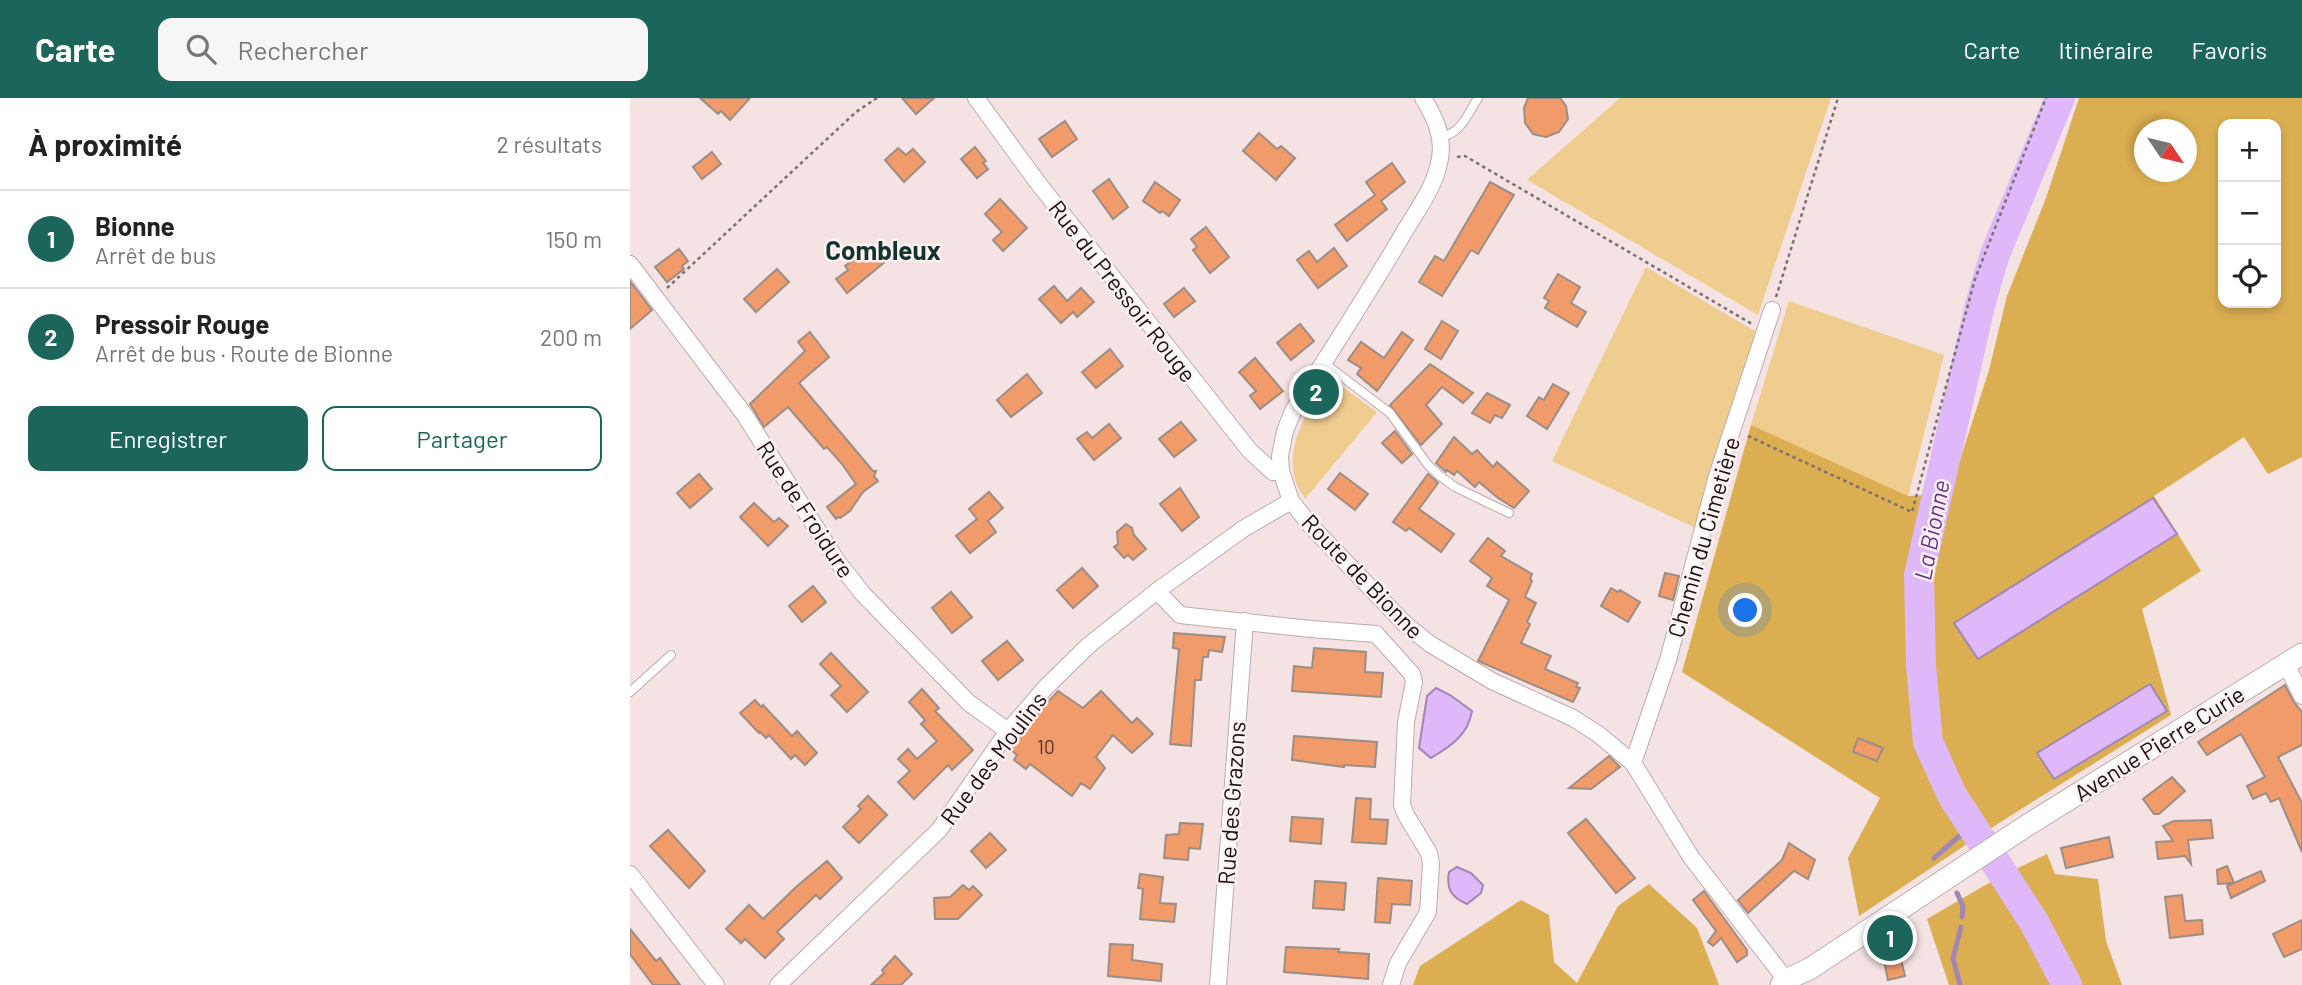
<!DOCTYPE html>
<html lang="fr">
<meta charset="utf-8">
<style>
body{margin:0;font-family:Barlow,sans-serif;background:#f6f6f6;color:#222}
.controls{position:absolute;right:21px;top:21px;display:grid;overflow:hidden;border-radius:14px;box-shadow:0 4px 10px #0003}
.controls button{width:63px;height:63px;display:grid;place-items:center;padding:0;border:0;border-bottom:2px solid #e0e0e0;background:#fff;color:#222;font:35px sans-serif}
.compass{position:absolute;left:1504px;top:21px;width:63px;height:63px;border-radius:50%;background:#fff;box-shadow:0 4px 10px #0003;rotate:125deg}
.you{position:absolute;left:1116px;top:513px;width:24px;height:24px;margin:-18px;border:5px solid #fff;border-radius:50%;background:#1a73e8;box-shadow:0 0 0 10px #1a73e833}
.badge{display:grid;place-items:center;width:46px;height:46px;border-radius:50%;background:#1c655b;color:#fff;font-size:23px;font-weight:700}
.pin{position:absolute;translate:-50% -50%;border:4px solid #fff;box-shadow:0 2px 7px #0006}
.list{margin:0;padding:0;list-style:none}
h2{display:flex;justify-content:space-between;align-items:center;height:91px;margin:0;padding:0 28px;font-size:30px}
h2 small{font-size:23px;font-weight:400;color:#767676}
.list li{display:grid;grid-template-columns:46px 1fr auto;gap:21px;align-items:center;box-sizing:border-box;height:98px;padding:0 28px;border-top:2px solid #e0e0e0}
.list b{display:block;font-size:26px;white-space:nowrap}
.list p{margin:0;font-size:23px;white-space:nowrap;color:#767676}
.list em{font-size:23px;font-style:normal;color:#767676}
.actions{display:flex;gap:14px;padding:21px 28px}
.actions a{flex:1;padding:16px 0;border:2px solid #1c655b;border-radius:14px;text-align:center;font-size:24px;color:#1c655b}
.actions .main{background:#1c655b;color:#fff}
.icon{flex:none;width:38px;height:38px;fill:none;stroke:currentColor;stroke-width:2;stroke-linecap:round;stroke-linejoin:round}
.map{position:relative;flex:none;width:1672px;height:887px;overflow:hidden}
header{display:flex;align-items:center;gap:42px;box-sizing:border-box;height:98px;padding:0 35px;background:#1c655b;color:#fff}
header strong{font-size:33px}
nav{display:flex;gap:38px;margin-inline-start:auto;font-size:24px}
.search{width:490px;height:63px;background:#f6f6f6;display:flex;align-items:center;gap:18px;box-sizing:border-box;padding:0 24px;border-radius:14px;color:#767676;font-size:26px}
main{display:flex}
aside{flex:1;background:#fff}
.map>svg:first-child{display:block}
</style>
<header>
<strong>Carte</strong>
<div class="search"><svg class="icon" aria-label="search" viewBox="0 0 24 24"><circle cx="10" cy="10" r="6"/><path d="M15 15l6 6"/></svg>Rechercher</div>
<nav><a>Carte</a><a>Itinéraire</a><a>Favoris</a></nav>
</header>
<main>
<aside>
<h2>À proximité<small>2 résultats</small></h2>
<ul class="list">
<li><span class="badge">1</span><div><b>Bionne</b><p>Arrêt de bus</p></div><em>150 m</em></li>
<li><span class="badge">2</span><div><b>Pressoir Rouge</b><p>Arrêt de bus · Route de Bionne</p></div><em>200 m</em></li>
</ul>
<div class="actions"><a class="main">Enregistrer</a><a>Partager</a></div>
</aside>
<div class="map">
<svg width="1672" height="887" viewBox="0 0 1672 887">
<rect width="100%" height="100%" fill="#f5e2e2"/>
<g fill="#efcd8e">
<polygon points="990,0 1201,0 1128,217 897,82"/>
<polygon points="1016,169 1128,235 1070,432 922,363"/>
<polygon points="1159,203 1314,257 1278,399 1121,327"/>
<path d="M699,279L747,314L675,401C672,395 666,388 665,381C655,344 681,308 699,279Z"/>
</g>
<g fill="#dbae52" fill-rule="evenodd">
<path d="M1449,0H1672V359L1638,376L1614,339L1524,398L1571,473L1512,511L1541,617L1358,732L1229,818L1218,760L1250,700L1052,574L1121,327L1278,398L1319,396L1359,272L1377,198L1416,100ZM1593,26H1646V205H1593ZM1514,32H1556V74H1514Z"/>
<polygon points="1417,756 1425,776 1468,781 1476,843 1492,887 1319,887 1297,821 1371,778"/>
<polygon points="1019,786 1067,830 1089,887 783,887 790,868 891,802 919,817 924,864 947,885 988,808"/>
</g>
<g fill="#deb8f9" stroke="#a286b3" stroke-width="2">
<polygon points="1523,400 1547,436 1348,561 1324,525"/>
<polygon points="1520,586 1537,613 1424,681 1407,655"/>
<path d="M806,590L820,597L842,613C838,637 821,648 801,660L789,650L797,598Z"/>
<path d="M827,769L841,775L853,787L851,795L837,806C821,799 816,791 819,774Z"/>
</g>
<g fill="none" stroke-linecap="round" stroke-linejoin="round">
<g stroke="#a286b3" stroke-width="5">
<polyline points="1304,760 1341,728"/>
<polyline points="1327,795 1333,808 1332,819"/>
<polyline points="1330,887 1323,860 1331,829"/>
</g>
<polyline stroke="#deb8f9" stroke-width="30" points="1430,0 1365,156 1350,207 1289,477 1291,568 1298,644 1322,697 1404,824 1437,887"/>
</g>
<g fill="#f19b6a" stroke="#9c8d85" stroke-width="2">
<polygon points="70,0 120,0 100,22 91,13 88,16"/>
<polygon points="272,0 304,0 286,16"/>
<polygon points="898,0 930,0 936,8 938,21 929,34 916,39 903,36 895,25 894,10"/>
<polygon points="435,23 447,41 422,59 409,41"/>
<polygon points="629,35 647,51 651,48 665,60 646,82 613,53"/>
<polygon points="345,49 356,63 353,65 358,71 347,80 331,61"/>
<polygon points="268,50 276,57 283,51 295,64 274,84 255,62"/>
<polygon points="82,54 91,66 72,81 63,69"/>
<polygon points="762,65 775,84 751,103 757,111 717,143 705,127 745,97 736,84"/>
<polygon points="479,81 498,109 483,121 463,93"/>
<polygon points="525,84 550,102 539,118 532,113 530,115 513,103"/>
<polygon points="860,84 884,97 848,156 841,152 812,198 789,184 805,158 814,163"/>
<polygon points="370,101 397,130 373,153 363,142 372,134 355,116"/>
<polygon points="576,129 599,159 580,175 563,152 567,149 561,141"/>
<polygon points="243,147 256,163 217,195 206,181 218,172 215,168"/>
<polygon points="704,150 717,168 688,190 667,162 679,153 687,164"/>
<polygon points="49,151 58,163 52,168 54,171 37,184 25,169"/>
<polygon points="147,171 159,184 126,214 114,201"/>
<polygon points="928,176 950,189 941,205 956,214 947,229 915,210 919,203 914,200"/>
<polygon points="0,183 22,212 0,231"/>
<polygon points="424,188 437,203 451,190 464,204 447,219 443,214 431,225 409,201"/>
<polygon points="554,190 565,203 544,219 534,206"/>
<polygon points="812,223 828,233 811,261 795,251"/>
<polygon points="670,226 684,243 661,262 647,245"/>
<polygon points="180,234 199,259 169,285 243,373 246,373 244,378 248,383 233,394 220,413 210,420 208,419 206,421 197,409 226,386 212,366 197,349 194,351 158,309 134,329 120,306 175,253 168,244"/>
<polygon points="772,234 783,242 747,293 727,276 731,270 718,262 731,244 754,260"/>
<polygon points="480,251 493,268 466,290 452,274"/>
<polygon points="625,260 653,293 630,311 620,298 626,293 609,274"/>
<polygon points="800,266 843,295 833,305 812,289 796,307 812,326 791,347 760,307"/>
<polygon points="397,276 412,295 381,319 367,302"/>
<polygon points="923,286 939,295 917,331 897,318 909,299 914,302"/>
<polygon points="857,295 880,307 872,320 865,317 860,325 842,315"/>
<polygon points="551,324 566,342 544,359 529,341"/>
<polygon points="479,326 491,340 464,362 447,341 457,334 462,340"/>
<polygon points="765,333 782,356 772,365 752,345"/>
<polygon points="824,339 842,356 847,352 863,369 867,364 899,393 884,410 868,400 849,384 845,389 827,373 824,377 817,372 816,374 806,365"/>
<polygon points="710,375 738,396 725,412 698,391"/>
<polygon points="69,376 82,391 60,410 47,395"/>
<polygon points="798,376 808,385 789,411 824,436 811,454 779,430 776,433 763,424"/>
<polygon points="550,390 569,419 552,433 530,406"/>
<polygon points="359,394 373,410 358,423 366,434 340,455 326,438 347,421 339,411"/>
<polygon points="124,405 144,424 149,420 158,428 138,448 110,419"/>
<polygon points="496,426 502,430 504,437 516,451 503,462 498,457 494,460 484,449 488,446 487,434"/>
<polygon points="858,440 875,453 871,458 902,476 900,481 902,483 895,499 906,505 897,524 900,526 891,545 921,558 915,571 948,585 946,589 950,590 943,604 848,563 879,502 857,488 862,480 840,463"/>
<polygon points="452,470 468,488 443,510 427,492"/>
<polygon points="1035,475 1049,478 1043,502 1029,498"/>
<polygon points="183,488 196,504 172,524 159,508"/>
<polygon points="981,490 988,494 990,492 1010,504 998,524 971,508"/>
<polygon points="321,494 342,519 322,535 302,510"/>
<polygon points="544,535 595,539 592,554 579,552 578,559 573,559 571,582 565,582 561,648 540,646 549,551 543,550"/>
<polygon points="377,543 393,562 368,582 352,563"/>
<polygon points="684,550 736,554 735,574 753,575 751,599 662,593 664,568 682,570"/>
<polygon points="201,555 238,594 217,614 201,597 211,588 190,566"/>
<polygon points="1655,587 1663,603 1672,614 1672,647 1648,659 1672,705 1672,754 1649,700 1641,704 1636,695 1623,701 1617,688 1635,679 1611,636 1577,657 1568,644"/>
<polygon points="292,591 309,610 305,613 343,652 322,672 318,667 284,701 268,684 280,673 268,661 278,651 287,661 307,643 291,626 295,622 279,604"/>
<polygon points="428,593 453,610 471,593 502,625 507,620 523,636 502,655 483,637 466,659 475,670 460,691 451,685 442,698 400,666 396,671 384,662 387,657 380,651 396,628"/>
<polygon points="125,602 131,609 133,607 162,638 167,633 187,655 175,667 165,657 161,661 139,637 136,640 130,634 129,635 110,615"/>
<polygon points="664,638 747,644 745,669 714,667 714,669 662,662"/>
<polygon points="1228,640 1253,650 1247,663 1223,654"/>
<polygon points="979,658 990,669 961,691 939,690"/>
<polygon points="1542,679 1555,693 1529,716 1524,716 1513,701"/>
<polygon points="238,698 257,717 229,745 213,729 231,711 228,708"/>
<polygon points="726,700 741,701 740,721 758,722 756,746 722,744"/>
<polygon points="662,719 693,721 691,746 660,743"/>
<polygon points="956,721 1005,780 986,795 938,735"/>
<polygon points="1581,722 1583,740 1558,742 1561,766 1555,758 1528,761 1526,744 1543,743 1533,728 1544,723"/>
<polygon points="550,725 573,726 570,751 559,750 558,762 534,760 536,737 549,736"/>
<polygon points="38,732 75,773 59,790 20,748"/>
<polygon points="360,735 376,752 356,770 341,753"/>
<polygon points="1479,739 1483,759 1436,770 1431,750"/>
<polygon points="1159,745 1185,762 1178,781 1164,773 1118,815 1108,802 1152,762"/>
<polygon points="197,763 212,780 190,801 186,797 147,834 154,841 135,860 115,841 111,845 96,831 119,807 133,821 166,789"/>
<polygon points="1597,768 1604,785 1631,773 1635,783 1601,800 1597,788 1604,785 1588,786 1587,772"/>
<polygon points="510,776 533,779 530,805 546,806 544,824 510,821 513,791 508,790"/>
<polygon points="748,780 782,783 780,807 762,806 760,825 745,824"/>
<polygon points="685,783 716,785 714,812 683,810"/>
<polygon points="333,787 339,792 343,788 352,797 328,821 305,821 304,800 320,799"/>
<polygon points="1074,793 1117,852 1117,857 1107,864 1091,840 1083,848 1078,844 1086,833 1063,802"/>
<polygon points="1552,797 1555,823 1572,822 1573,836 1540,840 1535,799"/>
<polygon points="1672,822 1672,851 1654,859 1643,836"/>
<polygon points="0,831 26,863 30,860 50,887 23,887 0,856"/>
<polygon points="480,846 503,847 502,862 532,866 531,883 478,878"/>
<polygon points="656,849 709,851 708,854 739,856 738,881 654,874"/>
<polygon points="1269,853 1275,878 1258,882 1253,859"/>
<polygon points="265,858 282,876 271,887 241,887 254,875 252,872"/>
</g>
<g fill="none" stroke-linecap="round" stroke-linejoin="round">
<defs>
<g id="service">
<path d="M810,39C831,36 837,17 848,0"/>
<polyline points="694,265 760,315 798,367 810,378 825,389 879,415"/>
<polyline points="0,594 41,557"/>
</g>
<g id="minor">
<polyline points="346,0 408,85 620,353 643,374 651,373"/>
<path d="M793,0C804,18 814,38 810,60C806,88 787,112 773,136C738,196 700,254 663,313L655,333L650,358L651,373L661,403L681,428L775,526L800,546L862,583L943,620L968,636L1003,665L1061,759L1160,887"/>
<polyline points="0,166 114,316 207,463 233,496 339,605 378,633"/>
<polyline points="527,493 550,517 681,531 746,536 782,576 784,584 776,624 772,707 776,717 799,755 801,766 798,814 768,865 761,887"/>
<polyline points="1656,566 1672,598"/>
<polyline points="1003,665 1038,562 1087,378 1142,212"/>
<polyline points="0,776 86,887"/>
<polyline points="148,887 309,732 378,633 416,589 459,547 527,493 613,431 661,403"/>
<polyline points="588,887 615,523"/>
</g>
<polyline id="secondary" points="1151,887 1156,882 1181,870 1396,728 1672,556"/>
</defs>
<use href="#service" stroke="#beabab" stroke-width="10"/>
<use href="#minor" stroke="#beabab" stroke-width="18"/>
<use href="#secondary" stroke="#beabab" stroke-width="23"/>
<g stroke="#7b6f6f" stroke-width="2.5" stroke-dasharray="3.5 3.5" stroke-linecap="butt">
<polyline points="827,59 835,58 1122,226"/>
<polyline points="37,190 226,14 247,0"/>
<polyline points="1146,199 1208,0"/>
<polyline points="1118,338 1282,414 1345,181 1416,0"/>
</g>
<use href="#service" stroke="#fff" stroke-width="8"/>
<use href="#minor" stroke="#fff" stroke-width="16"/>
<use href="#secondary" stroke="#fff" stroke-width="21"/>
</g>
<g text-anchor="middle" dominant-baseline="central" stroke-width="5" stroke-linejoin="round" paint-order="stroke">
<g font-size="19" fill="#4e3427">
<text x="416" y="648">10</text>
</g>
<g font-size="23" fill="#171111" stroke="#fdf1f1">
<text transform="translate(493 193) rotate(52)">Rue du Pressoir Rouge</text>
<text transform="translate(176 411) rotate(57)">Rue de Froidure</text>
<text transform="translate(1073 439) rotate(-74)">Chemin du Cimetière</text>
<text transform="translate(733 478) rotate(46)">Route de Bionne</text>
<text transform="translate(1529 645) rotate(-32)">Avenue Pierre Curie</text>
<text transform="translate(363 660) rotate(-53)">Rue des Moulins</text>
<text transform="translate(601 705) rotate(-86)">Rue des Grazons</text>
</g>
<g font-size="24" font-style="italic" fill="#6d338f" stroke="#fdf1f1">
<text transform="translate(1301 432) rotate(-79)">La Bionne</text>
</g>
<g font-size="26" font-weight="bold" fill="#12342f" stroke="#fdf1f1">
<text x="253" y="151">Combleux</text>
</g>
</g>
</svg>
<div class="controls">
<button>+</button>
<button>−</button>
<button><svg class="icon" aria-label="locate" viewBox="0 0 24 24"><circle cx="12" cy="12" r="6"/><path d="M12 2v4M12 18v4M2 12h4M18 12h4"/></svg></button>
</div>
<svg class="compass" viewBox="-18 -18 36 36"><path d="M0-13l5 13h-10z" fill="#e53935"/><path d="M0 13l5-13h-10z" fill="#767676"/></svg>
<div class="you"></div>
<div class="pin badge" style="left:1260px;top:840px">1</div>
<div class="pin badge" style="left:686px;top:294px">2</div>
</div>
</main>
